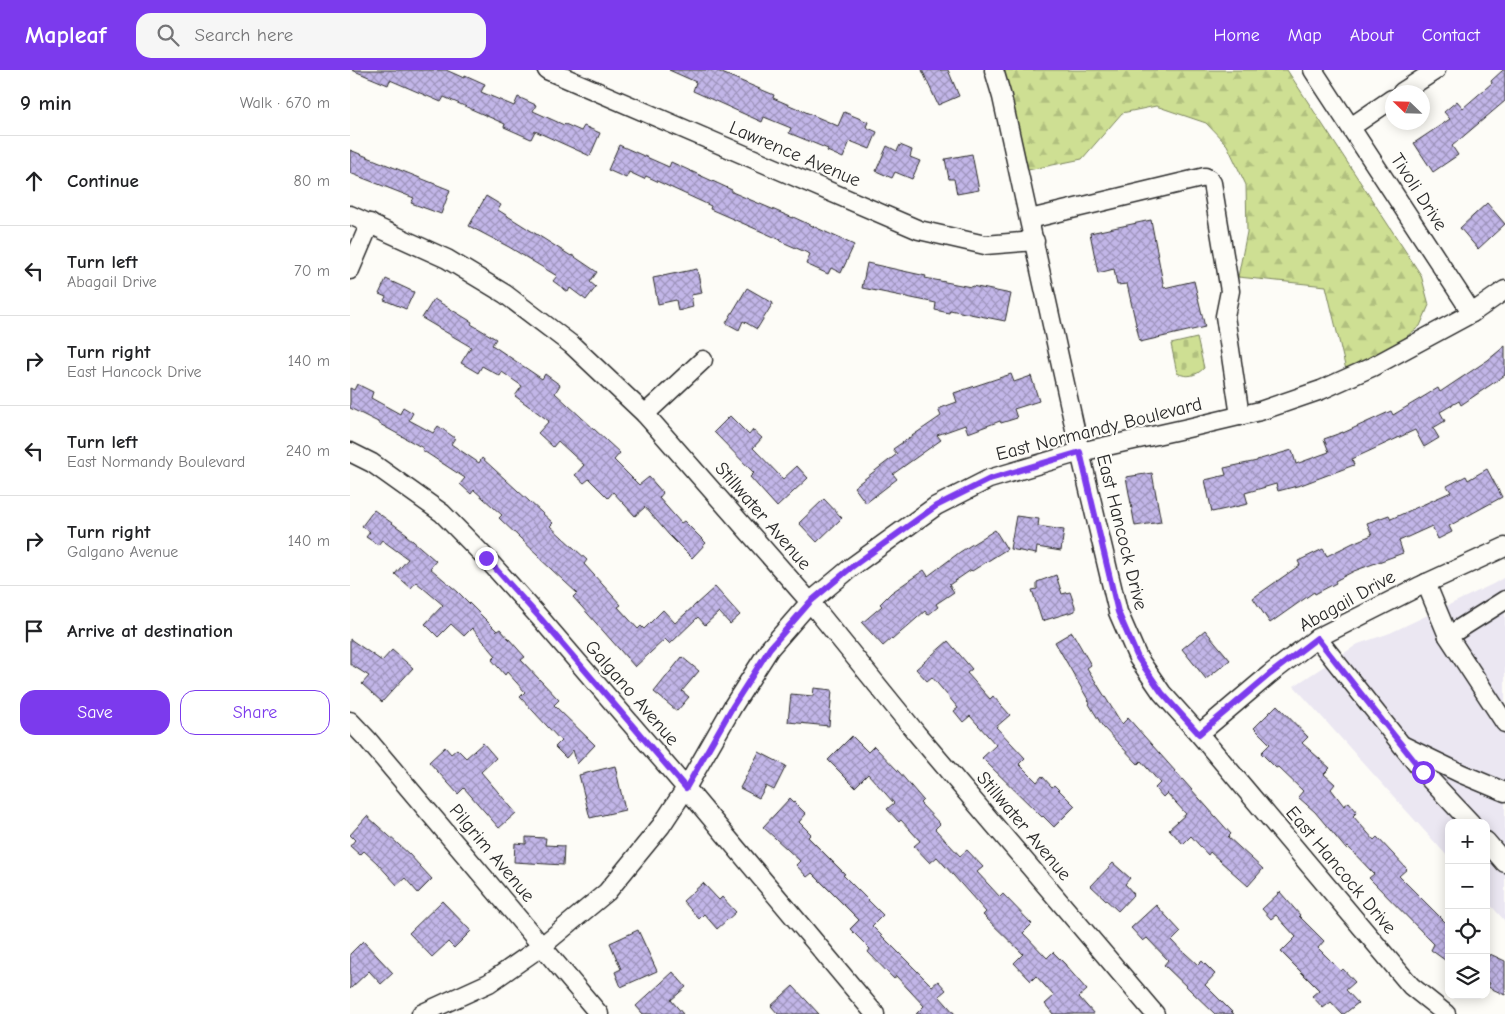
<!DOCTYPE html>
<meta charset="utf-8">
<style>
body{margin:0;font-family:"Comic Neue",sans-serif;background:#f6f6f6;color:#202124}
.controls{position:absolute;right:15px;bottom:15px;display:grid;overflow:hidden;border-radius:10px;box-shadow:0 2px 12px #0003}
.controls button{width:45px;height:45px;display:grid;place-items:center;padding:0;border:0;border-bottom:1px solid #e0e0e0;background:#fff;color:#202124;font:25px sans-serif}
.compass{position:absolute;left:1035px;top:15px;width:45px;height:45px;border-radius:50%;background:#fff;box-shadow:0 2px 12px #0003;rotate:293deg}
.stop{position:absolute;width:15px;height:15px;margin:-11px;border:4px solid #7c3aed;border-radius:50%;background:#fff}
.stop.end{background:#7c3aed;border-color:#fff;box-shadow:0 1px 5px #0008}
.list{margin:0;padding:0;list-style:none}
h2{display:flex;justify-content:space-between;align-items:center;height:65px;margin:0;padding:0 20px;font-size:21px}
h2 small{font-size:16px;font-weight:400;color:#757577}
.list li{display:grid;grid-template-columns:32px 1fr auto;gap:15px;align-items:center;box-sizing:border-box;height:90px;padding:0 20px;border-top:1px solid #e0e0e0}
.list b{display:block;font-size:19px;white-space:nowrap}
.list p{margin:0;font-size:16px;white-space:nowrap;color:#757577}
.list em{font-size:16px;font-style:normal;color:#757577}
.actions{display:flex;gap:10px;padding:15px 20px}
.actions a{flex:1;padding:11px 0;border:1px solid #7c3aed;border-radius:15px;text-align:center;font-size:18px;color:#7c3aed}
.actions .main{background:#7c3aed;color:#fff}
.icon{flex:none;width:28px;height:28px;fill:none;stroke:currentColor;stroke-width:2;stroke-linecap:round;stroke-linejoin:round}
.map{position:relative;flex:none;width:1155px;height:944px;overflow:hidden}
header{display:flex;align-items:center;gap:30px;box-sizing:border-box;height:70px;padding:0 25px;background:#7c3aed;color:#fff}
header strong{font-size:24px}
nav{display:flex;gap:28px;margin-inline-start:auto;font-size:18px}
.search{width:350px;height:45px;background:#f6f6f6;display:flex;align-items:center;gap:12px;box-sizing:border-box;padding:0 18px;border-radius:15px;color:#757577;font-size:19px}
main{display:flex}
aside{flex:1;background:#fff}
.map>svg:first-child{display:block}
</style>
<header>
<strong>Mapleaf</strong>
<div class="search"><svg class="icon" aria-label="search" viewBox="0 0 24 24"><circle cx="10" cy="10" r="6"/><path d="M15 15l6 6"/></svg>Search here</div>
<nav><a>Home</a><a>Map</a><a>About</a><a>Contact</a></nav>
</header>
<main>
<aside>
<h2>9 min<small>Walk · 670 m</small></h2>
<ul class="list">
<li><svg class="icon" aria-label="ahead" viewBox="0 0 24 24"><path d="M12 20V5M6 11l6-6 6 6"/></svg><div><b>Continue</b></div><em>80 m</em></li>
<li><svg class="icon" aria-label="left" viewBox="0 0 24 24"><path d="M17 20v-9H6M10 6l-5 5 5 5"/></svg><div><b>Turn left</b><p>Abagail Drive</p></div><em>70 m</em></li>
<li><svg class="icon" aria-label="right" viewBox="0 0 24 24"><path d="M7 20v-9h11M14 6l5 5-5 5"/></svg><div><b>Turn right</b><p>East Hancock Drive</p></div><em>140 m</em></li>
<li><svg class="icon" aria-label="left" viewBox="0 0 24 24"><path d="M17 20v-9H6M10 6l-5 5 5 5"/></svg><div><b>Turn left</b><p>East Normandy Boulevard</p></div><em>240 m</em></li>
<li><svg class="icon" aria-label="right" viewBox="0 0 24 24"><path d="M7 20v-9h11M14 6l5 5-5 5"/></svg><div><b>Turn right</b><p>Galgano Avenue</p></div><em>140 m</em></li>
<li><svg class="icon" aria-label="arrive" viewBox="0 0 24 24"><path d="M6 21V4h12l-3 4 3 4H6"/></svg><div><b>Arrive at destination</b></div></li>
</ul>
<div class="actions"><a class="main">Save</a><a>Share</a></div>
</aside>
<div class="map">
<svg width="1155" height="944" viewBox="0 0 1155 944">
<defs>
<pattern id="forest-firs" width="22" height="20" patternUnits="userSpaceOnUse" patternTransform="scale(1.25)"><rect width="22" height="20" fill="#cedf93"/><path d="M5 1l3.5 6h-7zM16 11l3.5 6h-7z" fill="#b1c07f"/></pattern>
<pattern id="cemetery-stones" width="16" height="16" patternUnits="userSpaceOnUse" patternTransform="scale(1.25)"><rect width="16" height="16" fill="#cedf93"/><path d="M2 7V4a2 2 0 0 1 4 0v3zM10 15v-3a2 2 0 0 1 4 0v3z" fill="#b1c07f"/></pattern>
<pattern id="building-cross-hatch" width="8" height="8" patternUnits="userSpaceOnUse" patternTransform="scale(1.25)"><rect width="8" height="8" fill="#c2b6e8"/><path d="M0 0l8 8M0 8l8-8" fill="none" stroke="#9e94bc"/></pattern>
</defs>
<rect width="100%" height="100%" fill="#fdfcf7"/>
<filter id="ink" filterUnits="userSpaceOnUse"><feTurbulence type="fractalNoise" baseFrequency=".02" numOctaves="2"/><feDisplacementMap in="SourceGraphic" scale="10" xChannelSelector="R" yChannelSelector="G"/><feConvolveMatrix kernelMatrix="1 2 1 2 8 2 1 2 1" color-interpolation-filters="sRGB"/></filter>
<g filter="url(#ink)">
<polygon fill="#ebe7f2" points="1155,507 1155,851 1136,830 1136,753 1099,753 1099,788 944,616 1008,574 1040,563 1143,514"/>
<polygon fill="url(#forest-firs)" stroke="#7c855f" points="653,0 937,0 1071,205 1079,235 1070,256 1047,274 996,300 976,216 888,207 897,162 896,115 877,75 856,53 806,36 772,43 732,89 678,100 661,26"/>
<path fill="url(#cemetery-stones)" stroke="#7c855f" d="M847,268L854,298C846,306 837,308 827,303L821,274Z"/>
<g fill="url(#building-cross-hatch)" stroke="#2b2b2b">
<polygon points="2,0 96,0 114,8 115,5 135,14 131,22 164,36 168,27 186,35 183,41 214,55 215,54 231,61 234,56 250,63 240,86 185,61 181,69 154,57 155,54 94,27 91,32 40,10 38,15"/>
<polygon points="319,0 365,0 424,25 423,28 488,56 494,42 518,52 516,57 527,62 520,79 500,71 493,88 477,81 478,79 439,63 441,58 414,47 412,52 343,21 346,12"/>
<polygon points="572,0 598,0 609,26 588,35"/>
<polygon points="1153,0 1155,0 1155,31 1102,76 1108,85 1083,102 1064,73 1100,49 1094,42 1107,31 1113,38 1142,13 1141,11"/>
<polygon points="269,75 319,97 321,92 382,120 382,122 443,148 443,147 504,175 491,203 481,198 478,204 456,194 460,184 430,171 431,170 360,139 361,136 296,106 294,109 279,102 276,108 258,100"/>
<polygon points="550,75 562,80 560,87 570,91 562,109 545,102 542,108 526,101 537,76 547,81"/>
<polygon points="0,80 100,120 91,144 61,133 64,128 0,103"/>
<polygon points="622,84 629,120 607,124 604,109 599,109 595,89"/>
<polygon points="136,126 151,135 148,140 221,186 222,185 247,202 240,212 246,217 236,230 220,218 218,222 203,211 207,206 159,177 119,156"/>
<polygon points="1137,133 1155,154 1128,179 1110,158"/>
<polygon points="801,150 814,218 844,211 855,257 790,272 777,214 767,215 764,199 748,203 740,163"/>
<polygon points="517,193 576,206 575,208 621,217 622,216 661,224 655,251 600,240 599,243 585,240 586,233 512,218"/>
<polygon points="347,199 352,223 341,225 343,237 328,241 326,230 308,234 303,208"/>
<polygon points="36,209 64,222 56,239 34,230 36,227 29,224"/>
<polygon points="397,218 423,233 407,259 393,251 389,260 376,253"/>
<polygon points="84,229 122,252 121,254 146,269 142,275 192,309 195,304 210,315 205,323 270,383 264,390 289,415 299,407 313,423 309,428 331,453 334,451 356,473 342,488 319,465 295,437 285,446 263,422 258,428 239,409 234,413 225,405 234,395 208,371 203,377 188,363 199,351 165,326 172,316 152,302 150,306 132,296 128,303 111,293 121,277 72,248"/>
<polygon points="1155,276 1155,305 1111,335 1109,331 1090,342 1095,351 1083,358 1089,368 1074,377 1065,360 1002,389 1004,395 951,415 928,421 926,414 895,423 898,434 862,442 855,410 876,405 874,398 907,391 907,390 942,380 946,394 979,382 974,369 993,362 993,363 1041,341 1043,345 1088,318 1090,322 1138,290"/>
<polygon points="661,304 664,312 681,306 689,331 664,339 667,348 651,353 650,351 618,363 615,355 587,365 591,370 543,404 547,409 516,433 504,417 547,384 543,379 591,346 588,339 607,332 604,323"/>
<polygon points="7,314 23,322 21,328 50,344 53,337 63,343 59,350 83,363 88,356 105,368 101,374 129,393 132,388 203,453 200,456 237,490 234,494 271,535 268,537 288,559 291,556 294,559 313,540 325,553 365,517 390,545 380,554 369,542 355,555 348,547 320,574 315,569 285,597 223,527 227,523 188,487 189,486 149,448 152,445 124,420 121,424 110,414 115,408 72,380 73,378 28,353 28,352 0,338 0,318 4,320"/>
<polygon points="380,346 399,365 403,360 412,368 403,378 433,409 447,396 458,408 427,437 400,407 404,403 364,362"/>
<polygon points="1137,399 1152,427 1099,456 1102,462 1088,469 1082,456 1049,471 1053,483 1004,501 985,511 986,513 965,524 964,522 920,553 903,528 950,495 948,491 973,479 977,486 1005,472 1022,465 1017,453 1039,445 1041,449 1101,422 1097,416 1116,406 1118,410"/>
<polygon points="802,403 811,452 785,456 776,407"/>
<polygon points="474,429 492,448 467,472 449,453"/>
<polygon points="24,440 57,464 56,465 86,491 80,498 108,522 147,561 150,559 175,587 171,590 209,630 204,635 245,675 227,694 223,680 216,688 205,677 211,671 170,627 175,622 157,602 155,605 142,590 146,586 122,558 114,566 101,554 88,567 75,554 93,535 66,512 61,518 45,504 58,489 32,470 28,475 16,467 20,462 12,456"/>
<polygon points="666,446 689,449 688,456 714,460 711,481 687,477 686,484 660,479"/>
<polygon points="645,460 657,479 622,501 621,500 599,515 604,522 586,534 588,537 578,545 575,541 542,570 541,569 533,576 512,553 532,536 530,534 541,523 574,500 578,506 610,482"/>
<polygon points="706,505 712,524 720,522 725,536 725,541 692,551 682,520 687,519 687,512"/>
<polygon points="855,560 880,590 856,609 832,579"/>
<polygon points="722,562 741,595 737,598 772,654 778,648 881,764 878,767 913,799 898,816 860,782 858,785 841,766 833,774 819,759 836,744 817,723 813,727 805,718 810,713 791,691 788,694 753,657 739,634 740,633 705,572"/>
<polygon points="0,569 32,591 42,580 63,598 32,632 12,614 19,606 0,594"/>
<polygon points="598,571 622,599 617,603 640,629 643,626 660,645 646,657 675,688 669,694 687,712 692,706 702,717 704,715 725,736 704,757 693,746 692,747 632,688 646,675 620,646 613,652 604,641 608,638 582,607 577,611 566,599"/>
<polygon points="332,587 349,601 332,621 339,627 327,641 304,622"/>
<polygon points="464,618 482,620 479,656 438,652 441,624 463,626"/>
<polygon points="927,635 958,667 952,673 980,698 974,704 985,714 981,719 994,736 999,732 1007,742 1003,746 1024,770 1027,767 1057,799 1049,806 1099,856 1099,893 1081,880 1084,874 1019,808 1024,804 998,777 996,779 965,742 948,727 953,721 928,697 926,698 911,683 920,674 904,658"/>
<polygon points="502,666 518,682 524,676 549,702 573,730 570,733 590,754 585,759 610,786 617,780 633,797 627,802 650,827 653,824 682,854 673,863 697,888 703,882 716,895 716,896 737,920 729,927 744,944 703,944 695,934 704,926 686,906 681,911 664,893 673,884 633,845 636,842 587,787 580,793 564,776 570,771 551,750 549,752 537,739 544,733 518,704 505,717 478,690"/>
<polygon points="133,673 146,688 131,702 166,743 149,758 114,718 108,724 79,692 95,677 101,684 107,679 116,688"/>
<polygon points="409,682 436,696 424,720 416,716 409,728 390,718"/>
<polygon points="265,696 275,740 240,748 229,705"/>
<polygon points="440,728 456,744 449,752 461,764 458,767 495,804 493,805 533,845 522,856 582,916 588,911 596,920 589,926 605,944 566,944 574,936 546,906 544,909 518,882 520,879 500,859 509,850 462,803 457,807 446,795 450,791 413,757"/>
<polygon points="17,746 59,784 82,809 68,823 55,808 47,815 27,793 14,781 10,785 0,776 5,770 0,765"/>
<polygon points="176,767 196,768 195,775 214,776 213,795 164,792 165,773 176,774"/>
<polygon points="763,793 780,808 775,814 784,824 768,841 741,816"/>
<polygon points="353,813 369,830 372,827 386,842 367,859 354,844 349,849 333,831"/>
<polygon points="930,822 950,845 949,846 974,871 968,878 991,901 993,899 1005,912 996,920 1008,933 994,944 992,944 981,932 973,938 962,926 969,920 931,882 946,867 926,845 921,849 912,839"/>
<polygon points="92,831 121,861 104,878 98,872 82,887 59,863"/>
<polygon points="806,835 831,862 822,871 848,895 852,891 865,904 855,915 884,944 865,944 814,895 818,890 797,868 793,871 781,858"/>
<polygon points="288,860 307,901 271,917 265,902 271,899 260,873"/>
<polygon points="13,871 43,903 31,914 19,901 0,919 0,884"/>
<polygon points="1140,884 1155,891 1155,925 1138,917 1140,913 1136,912 1136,892"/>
<polygon points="323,902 336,917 321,930 333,944 293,944 286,936"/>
<polygon points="443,916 469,944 428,944 421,936"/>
</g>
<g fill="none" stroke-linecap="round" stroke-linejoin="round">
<defs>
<g id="minor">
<polyline points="197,0 569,160 635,175 685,171"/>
<polyline points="644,0 652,27 730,382 768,542 788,588 812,623 849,664 1061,916 1096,944"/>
<polyline points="963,0 1122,243"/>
<polyline points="1052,22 1086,0"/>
<polyline points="1001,57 1042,29"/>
<polyline points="0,145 97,189 155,224 222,275 295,344 460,532 567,664 805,944"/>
<polyline points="680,149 855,107 859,109 862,113 880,221 875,246 890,346"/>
<polyline points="0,200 20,153"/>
<polyline points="295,344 353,290"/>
<polyline points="0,382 22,393 92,443 136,488 191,549 336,718 525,944"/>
<polyline points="1076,513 1098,566 1155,653"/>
<polyline points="1098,566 1155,530"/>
<polyline points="967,568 1073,702 1121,753"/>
<polyline points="0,651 18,670 249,944"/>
<polyline points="849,664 920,604 967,568 1068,517 1155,477"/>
<polyline points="1054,676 1112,704 1155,722"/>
<polyline points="1136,771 1155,793"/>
<polyline points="71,944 139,913 192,876 257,822 311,756 336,718 383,636 420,578 460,532 503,496 586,436 639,409 730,382 838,358 910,341 971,320 1022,297 1122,243 1155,220"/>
</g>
</defs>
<use href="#minor" stroke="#2b2b2b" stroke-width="21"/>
<use href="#minor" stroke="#fdfcf7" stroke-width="18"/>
</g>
</g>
<g fill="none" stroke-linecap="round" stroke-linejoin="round" filter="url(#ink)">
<polyline stroke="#7c3aed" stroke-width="6" points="136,488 191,549 336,718 383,636 420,578 460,532 503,496 586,436 640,409 730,382 768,542 788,588 812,623 849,664 920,604 967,568 1073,702"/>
</g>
<g text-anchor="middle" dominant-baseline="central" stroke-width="4.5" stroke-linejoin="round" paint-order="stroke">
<g font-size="19" fill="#2b2b2b" stroke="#fdfcf7">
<text transform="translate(445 84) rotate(23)">Lawrence Avenue</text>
<text transform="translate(1069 122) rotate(57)">Tivoli Drive</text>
<text transform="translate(749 359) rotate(-14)">East Normandy Boulevard</text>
<text transform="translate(413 446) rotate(49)">Stillwater Avenue</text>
<text transform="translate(772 462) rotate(76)">East Hancock Drive</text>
<text transform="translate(997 531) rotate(-29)">Abagail Drive</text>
<text transform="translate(282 623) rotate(49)">Galgano Avenue</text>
<text transform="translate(674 756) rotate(50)">Stillwater Avenue</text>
<text transform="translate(142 783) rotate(50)">Pilgrim Avenue</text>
<text transform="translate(991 800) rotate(50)">East Hancock Drive</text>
</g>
</g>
</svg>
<div class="controls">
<button>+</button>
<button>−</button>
<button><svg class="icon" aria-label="locate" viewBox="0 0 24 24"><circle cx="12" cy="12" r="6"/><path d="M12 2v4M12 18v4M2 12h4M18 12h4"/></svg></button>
<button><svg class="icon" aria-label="layers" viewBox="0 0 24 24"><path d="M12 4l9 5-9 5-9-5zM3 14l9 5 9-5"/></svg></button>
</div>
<svg class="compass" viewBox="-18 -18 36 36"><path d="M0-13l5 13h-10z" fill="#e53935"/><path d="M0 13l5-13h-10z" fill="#757577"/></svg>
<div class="stop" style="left:1073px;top:702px"></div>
<div class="stop end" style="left:136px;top:488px"></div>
</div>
</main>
